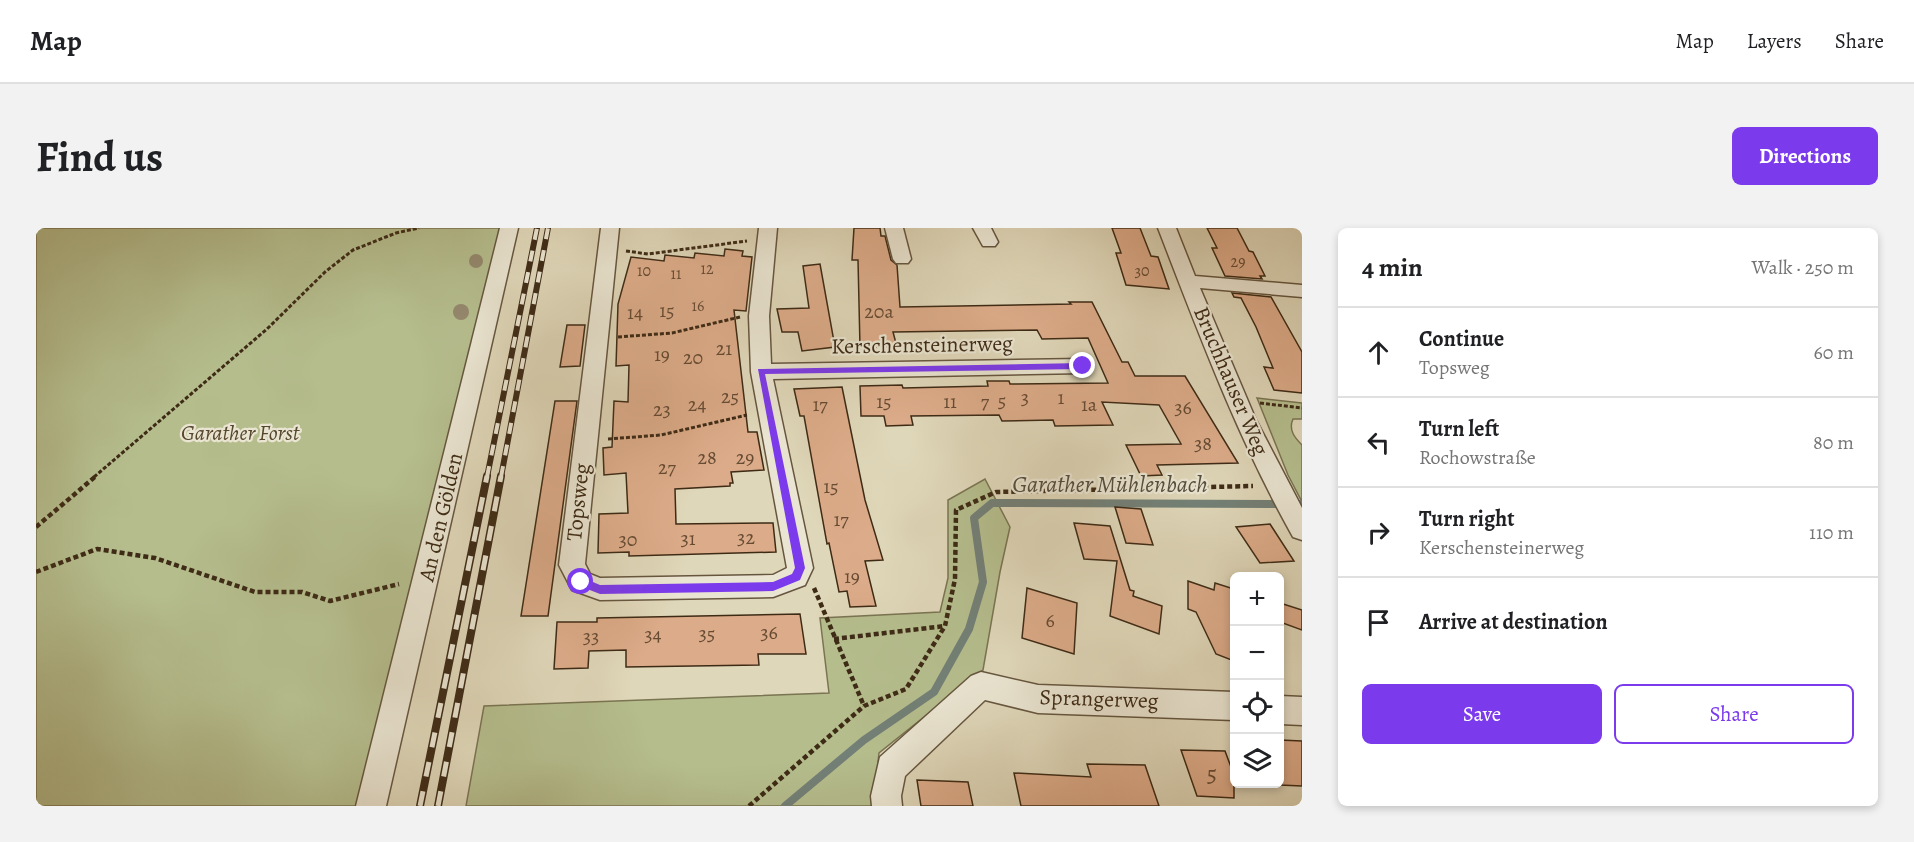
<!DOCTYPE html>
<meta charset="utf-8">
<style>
body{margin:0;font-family:Alegreya,serif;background:#f2f2f2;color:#202124}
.controls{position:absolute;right:18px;bottom:18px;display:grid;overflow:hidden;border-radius:9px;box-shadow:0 3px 9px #0003}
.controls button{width:54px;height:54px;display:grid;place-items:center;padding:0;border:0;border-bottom:2px solid #e0e0e0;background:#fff;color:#202124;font:30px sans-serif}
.stop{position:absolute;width:18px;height:18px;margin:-14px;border:4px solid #7c3aed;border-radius:50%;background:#fff}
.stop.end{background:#7c3aed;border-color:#fff;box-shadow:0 2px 6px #0008}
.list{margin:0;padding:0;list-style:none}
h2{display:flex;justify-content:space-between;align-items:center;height:78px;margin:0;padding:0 24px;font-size:26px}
h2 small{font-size:20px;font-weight:400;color:#757577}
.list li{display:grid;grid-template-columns:39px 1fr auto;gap:18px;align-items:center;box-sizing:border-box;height:90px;padding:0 24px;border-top:2px solid #e0e0e0}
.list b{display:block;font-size:22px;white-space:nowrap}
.list p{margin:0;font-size:20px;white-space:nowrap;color:#757577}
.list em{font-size:20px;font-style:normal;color:#757577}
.actions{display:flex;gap:12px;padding:18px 24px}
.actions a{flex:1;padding:14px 0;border:2px solid #7c3aed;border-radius:9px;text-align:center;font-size:21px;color:#7c3aed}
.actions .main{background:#7c3aed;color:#fff}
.icon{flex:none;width:33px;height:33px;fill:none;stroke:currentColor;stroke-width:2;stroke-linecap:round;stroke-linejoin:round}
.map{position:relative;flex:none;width:1266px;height:578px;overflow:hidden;border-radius:9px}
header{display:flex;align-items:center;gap:36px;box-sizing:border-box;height:84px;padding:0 30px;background:#fff;border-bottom:2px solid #e0e0e0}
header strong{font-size:28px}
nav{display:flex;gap:33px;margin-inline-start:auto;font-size:21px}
.intro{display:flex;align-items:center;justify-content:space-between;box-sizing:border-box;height:144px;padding:0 36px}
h1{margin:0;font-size:42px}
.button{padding:15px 27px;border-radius:9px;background:#7c3aed;color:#fff;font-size:21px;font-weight:700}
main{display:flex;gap:36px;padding:0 36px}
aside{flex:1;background:#fff;border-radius:9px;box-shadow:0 3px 9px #0003}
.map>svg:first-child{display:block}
</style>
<header>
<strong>Map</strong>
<nav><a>Map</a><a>Layers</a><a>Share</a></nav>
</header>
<div class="intro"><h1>Find us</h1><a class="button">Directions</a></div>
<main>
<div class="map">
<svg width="1266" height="578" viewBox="0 0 1266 578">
<rect width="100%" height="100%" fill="#dfd7b9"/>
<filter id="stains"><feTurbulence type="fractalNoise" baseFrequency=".00333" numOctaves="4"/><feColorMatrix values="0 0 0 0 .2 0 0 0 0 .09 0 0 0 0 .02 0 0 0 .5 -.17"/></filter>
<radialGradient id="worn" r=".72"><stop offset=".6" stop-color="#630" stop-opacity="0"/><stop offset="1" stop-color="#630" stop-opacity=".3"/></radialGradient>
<g fill="#b5bd8d" stroke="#7a7452" stroke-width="1.5">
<polygon points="0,0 465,0 321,578 0,578"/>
<path d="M1221,170L1266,175V191H1257C1252,202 1259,210 1266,217V274L1252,247Z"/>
<polygon points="949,251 974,299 964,344 947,442 843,525 840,554 843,578 430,578 448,478 793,465 784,390 904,384 912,350 912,272"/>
</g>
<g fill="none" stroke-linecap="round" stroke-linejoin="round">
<polyline stroke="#738077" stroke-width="8" points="749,578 828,512 898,464 933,401 947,354 938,290 956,275 1266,276"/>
</g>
<g fill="#dcab89" stroke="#3e2b16" stroke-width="1.5">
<polygon points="818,0 844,0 845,8 849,8 855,32 861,37 864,79 1035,76 1033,74 1056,74 1086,134 1092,134 1099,148 1149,148 1202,235 1121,237 1126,247 1105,248 1090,217 1145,216 1123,177 1066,174 1077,197 1019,198 1017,192 966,193 963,187 875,188 877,197 850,198 848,188 825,188 824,158 866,157 867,160 952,158 951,153 973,153 974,156 1072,155 1052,110 1006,111 1001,102 857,104 861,119 824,119 822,32 816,32"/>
<polygon points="1076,0 1104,0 1115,28 1122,29 1133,61 1090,57 1080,25 1085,25"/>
<polygon points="1171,0 1201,0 1213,23 1217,24 1229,48 1224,48 1226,51 1189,48 1176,20 1181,20"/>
<polygon points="689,21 707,23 706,28 716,29 710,83 698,82 712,204 721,204 728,242 695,244 697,255 694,255 694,258 639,261 640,296 737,295 740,324 593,328 593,324 562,325 563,286 592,285 590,245 568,247 567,220 576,219 578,173 592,174 593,137 580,138 582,76 595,29 628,33 629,27 658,30 659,25 688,28"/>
<polygon points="784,36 799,119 766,123 762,104 746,104 741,81 773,80 767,38"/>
<polygon points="1196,65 1235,69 1266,124 1266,165 1238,162 1228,139 1237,140 1220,99 1205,70 1198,69"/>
<polygon points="531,97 549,97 544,138 524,139"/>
<polygon points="806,159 829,272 847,332 829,333 840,378 814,379 811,363 803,364 793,315 791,316 768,188 764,188 758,161"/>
<polygon points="519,173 541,173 512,388 485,388"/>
<polygon points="1079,279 1105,281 1117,317 1090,315"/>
<polygon points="1038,295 1074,298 1094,362 1098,363 1097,368 1126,378 1123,406 1074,388 1081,333 1048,331"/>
<polygon points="1234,296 1258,333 1224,335 1200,299"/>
<polygon points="1152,353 1178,362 1179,355 1198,361 1198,433 1180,426 1160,384 1152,381"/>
<polygon points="991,360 1041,375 1038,426 986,410"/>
<polygon points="1244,375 1266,382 1266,402 1244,394"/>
<polygon points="764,386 770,426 722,426 723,437 590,439 590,422 553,423 552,440 518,441 521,394 561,394 561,390"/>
<polygon points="1244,512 1266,513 1266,558 1244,557"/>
<polygon points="1145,522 1189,523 1198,547 1198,570 1161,568"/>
<polygon points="1051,536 1109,537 1123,578 985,578 978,545 1055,549"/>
<polygon points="881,552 932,554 937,578 885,578"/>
</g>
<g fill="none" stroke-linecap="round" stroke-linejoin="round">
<defs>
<g id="minor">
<polygon points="464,0 482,0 350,578 320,578"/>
<polygon points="565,0 583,0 549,336 554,346 564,350 737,347 751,340 715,144 713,88 723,0 741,0 733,88 735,136 1047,131 1054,133 1057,138 1054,143 1047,145 737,151 777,340 769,357 737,369 564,372 536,362 523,337"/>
<polygon points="849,0 867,0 875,31 872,35 860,35 857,31"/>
<polygon points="937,0 955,0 962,14 959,18 947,18"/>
<path d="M1122,0H1140L1159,48L1266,57V69L1164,60L1220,192L1266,280V312L1257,309C1202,211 1163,106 1122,0Z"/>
<polygon points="945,444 1002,457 1198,464 1198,492 1002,485 949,472 869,548 865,568 866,578 836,578 835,568 844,529 935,448"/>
<polygon points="1244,468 1266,469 1266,497 1244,496"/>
</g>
</defs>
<use href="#minor" stroke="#66563f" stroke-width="3"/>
<g stroke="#3e2b16" stroke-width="3" stroke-dasharray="4 2" stroke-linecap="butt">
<polyline points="590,23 612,26 711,13"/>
<polyline points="582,109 636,105 704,89"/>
<polyline points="1224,175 1266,180"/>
<polyline points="572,211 625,207 711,187"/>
<polyline points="58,249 231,101 289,44 317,22 360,5 383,0"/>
</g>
<g stroke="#3e2b16" stroke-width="4.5" stroke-dasharray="5 3" stroke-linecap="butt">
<polyline points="0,299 60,248"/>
<polyline points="0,344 61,321 119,330 219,364 266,364 294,373 363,356"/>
<polyline points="778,360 828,478"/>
<polyline points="798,411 909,398"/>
<polyline points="713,578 828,478 870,461 909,398 919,351 920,282 960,264 1217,258"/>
</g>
<use href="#minor" fill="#eae5d2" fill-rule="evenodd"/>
<defs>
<g id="rail-far1">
<polyline points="451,249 501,0"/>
<polyline points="465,249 512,0"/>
</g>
<g id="rail">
<polyline points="384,578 451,248"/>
<polyline points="402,578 465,248"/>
</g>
</defs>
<use href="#rail-far1" stroke="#3e2b16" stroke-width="6"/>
<use href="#rail" stroke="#3e2b16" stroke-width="8"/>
<use href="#rail-far1" stroke="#eae5d2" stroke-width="4" stroke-dasharray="11" stroke-linecap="butt"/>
<use href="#rail" stroke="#eae5d2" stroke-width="5" stroke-dasharray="15" stroke-linecap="butt"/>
</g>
<g fill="#94886d">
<circle cx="440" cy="33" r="7"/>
<circle cx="425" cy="84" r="8"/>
</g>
<polygon fill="#7c3aed" points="1047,135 1052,138 1047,141 729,146 769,340 764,352 737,363 564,366 541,357 539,354 545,349 564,357 737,354 756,346 759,340 722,141"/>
<g text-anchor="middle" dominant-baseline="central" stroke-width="4.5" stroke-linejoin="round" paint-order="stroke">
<g font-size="16" fill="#664b33">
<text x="1202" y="34">29</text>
<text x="671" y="41">12</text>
<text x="608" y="43">10</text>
<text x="1106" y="43">30</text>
<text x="640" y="46">11</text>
<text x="662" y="78">16</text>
</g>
<g font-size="20" fill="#664b33">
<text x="631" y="82">15</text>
<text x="843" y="83">20a</text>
<text x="599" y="84">14</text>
<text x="688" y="120">21</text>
<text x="626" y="126">19</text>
<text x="657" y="129">20</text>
<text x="694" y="168">25</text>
<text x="989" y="169">3</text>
<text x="1025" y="169">1</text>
<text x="966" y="172">5</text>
<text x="848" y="173">15</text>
<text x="914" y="173">11</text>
<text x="949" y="173">7</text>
<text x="661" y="176">24</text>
<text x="784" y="176">17</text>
<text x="1053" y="176">1a</text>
<text x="1147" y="179">36</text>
<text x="626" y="181">23</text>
<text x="1167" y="215">38</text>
<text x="671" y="229">28</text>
<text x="709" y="229">29</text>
<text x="631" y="239">27</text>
<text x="795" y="258">15</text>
<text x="805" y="291">17</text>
<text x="710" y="309">32</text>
<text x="652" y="310">31</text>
<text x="592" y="311">30</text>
<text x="816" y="348">19</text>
<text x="1014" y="392">6</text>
<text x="733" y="404">36</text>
<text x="671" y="405">35</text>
<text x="617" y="406">34</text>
<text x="555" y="408">33</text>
</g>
<g font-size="22" fill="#3e2b16" stroke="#eae5d2">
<text transform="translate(886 117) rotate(-1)">Kerschensteinerweg</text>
<text transform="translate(1195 153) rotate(67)">Bruchhauser Weg</text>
<text transform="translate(542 274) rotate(-84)">Topsweg</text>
<text transform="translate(405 289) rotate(-77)">An den Gölden</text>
<text transform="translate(1063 471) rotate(2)">Sprangerweg</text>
</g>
<g font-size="22" font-style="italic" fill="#56482e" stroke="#eae5d2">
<text x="204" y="205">Garather Forst</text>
</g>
<g font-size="24" font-style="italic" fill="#544e3e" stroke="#eae5d2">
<text x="1074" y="256">Garather Mühlenbach</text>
</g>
<g font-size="24" fill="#664b33">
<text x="1176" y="546">5</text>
</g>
</g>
<rect width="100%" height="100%" filter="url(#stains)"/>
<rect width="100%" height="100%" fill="url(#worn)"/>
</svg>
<div class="controls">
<button>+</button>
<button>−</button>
<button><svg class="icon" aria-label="locate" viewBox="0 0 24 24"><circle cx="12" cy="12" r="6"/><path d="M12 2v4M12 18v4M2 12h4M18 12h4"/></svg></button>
<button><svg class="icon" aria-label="layers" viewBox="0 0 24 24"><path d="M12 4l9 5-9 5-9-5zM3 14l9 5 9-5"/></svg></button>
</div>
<div class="stop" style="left:545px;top:354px"></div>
<div class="stop end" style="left:1047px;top:138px"></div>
</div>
<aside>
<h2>4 min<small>Walk · 250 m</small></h2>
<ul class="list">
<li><svg class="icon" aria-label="ahead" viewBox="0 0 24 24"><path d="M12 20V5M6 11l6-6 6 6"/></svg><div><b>Continue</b><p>Topsweg</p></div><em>60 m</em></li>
<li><svg class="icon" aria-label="left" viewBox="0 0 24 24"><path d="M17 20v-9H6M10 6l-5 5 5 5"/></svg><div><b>Turn left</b><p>Rochowstraße</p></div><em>80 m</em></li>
<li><svg class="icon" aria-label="right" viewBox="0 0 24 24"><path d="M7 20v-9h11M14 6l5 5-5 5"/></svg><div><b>Turn right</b><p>Kerschensteinerweg</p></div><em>110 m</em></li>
<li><svg class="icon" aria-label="arrive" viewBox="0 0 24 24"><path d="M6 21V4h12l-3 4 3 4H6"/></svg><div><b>Arrive at destination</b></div></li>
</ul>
<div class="actions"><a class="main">Save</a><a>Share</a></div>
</aside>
</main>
